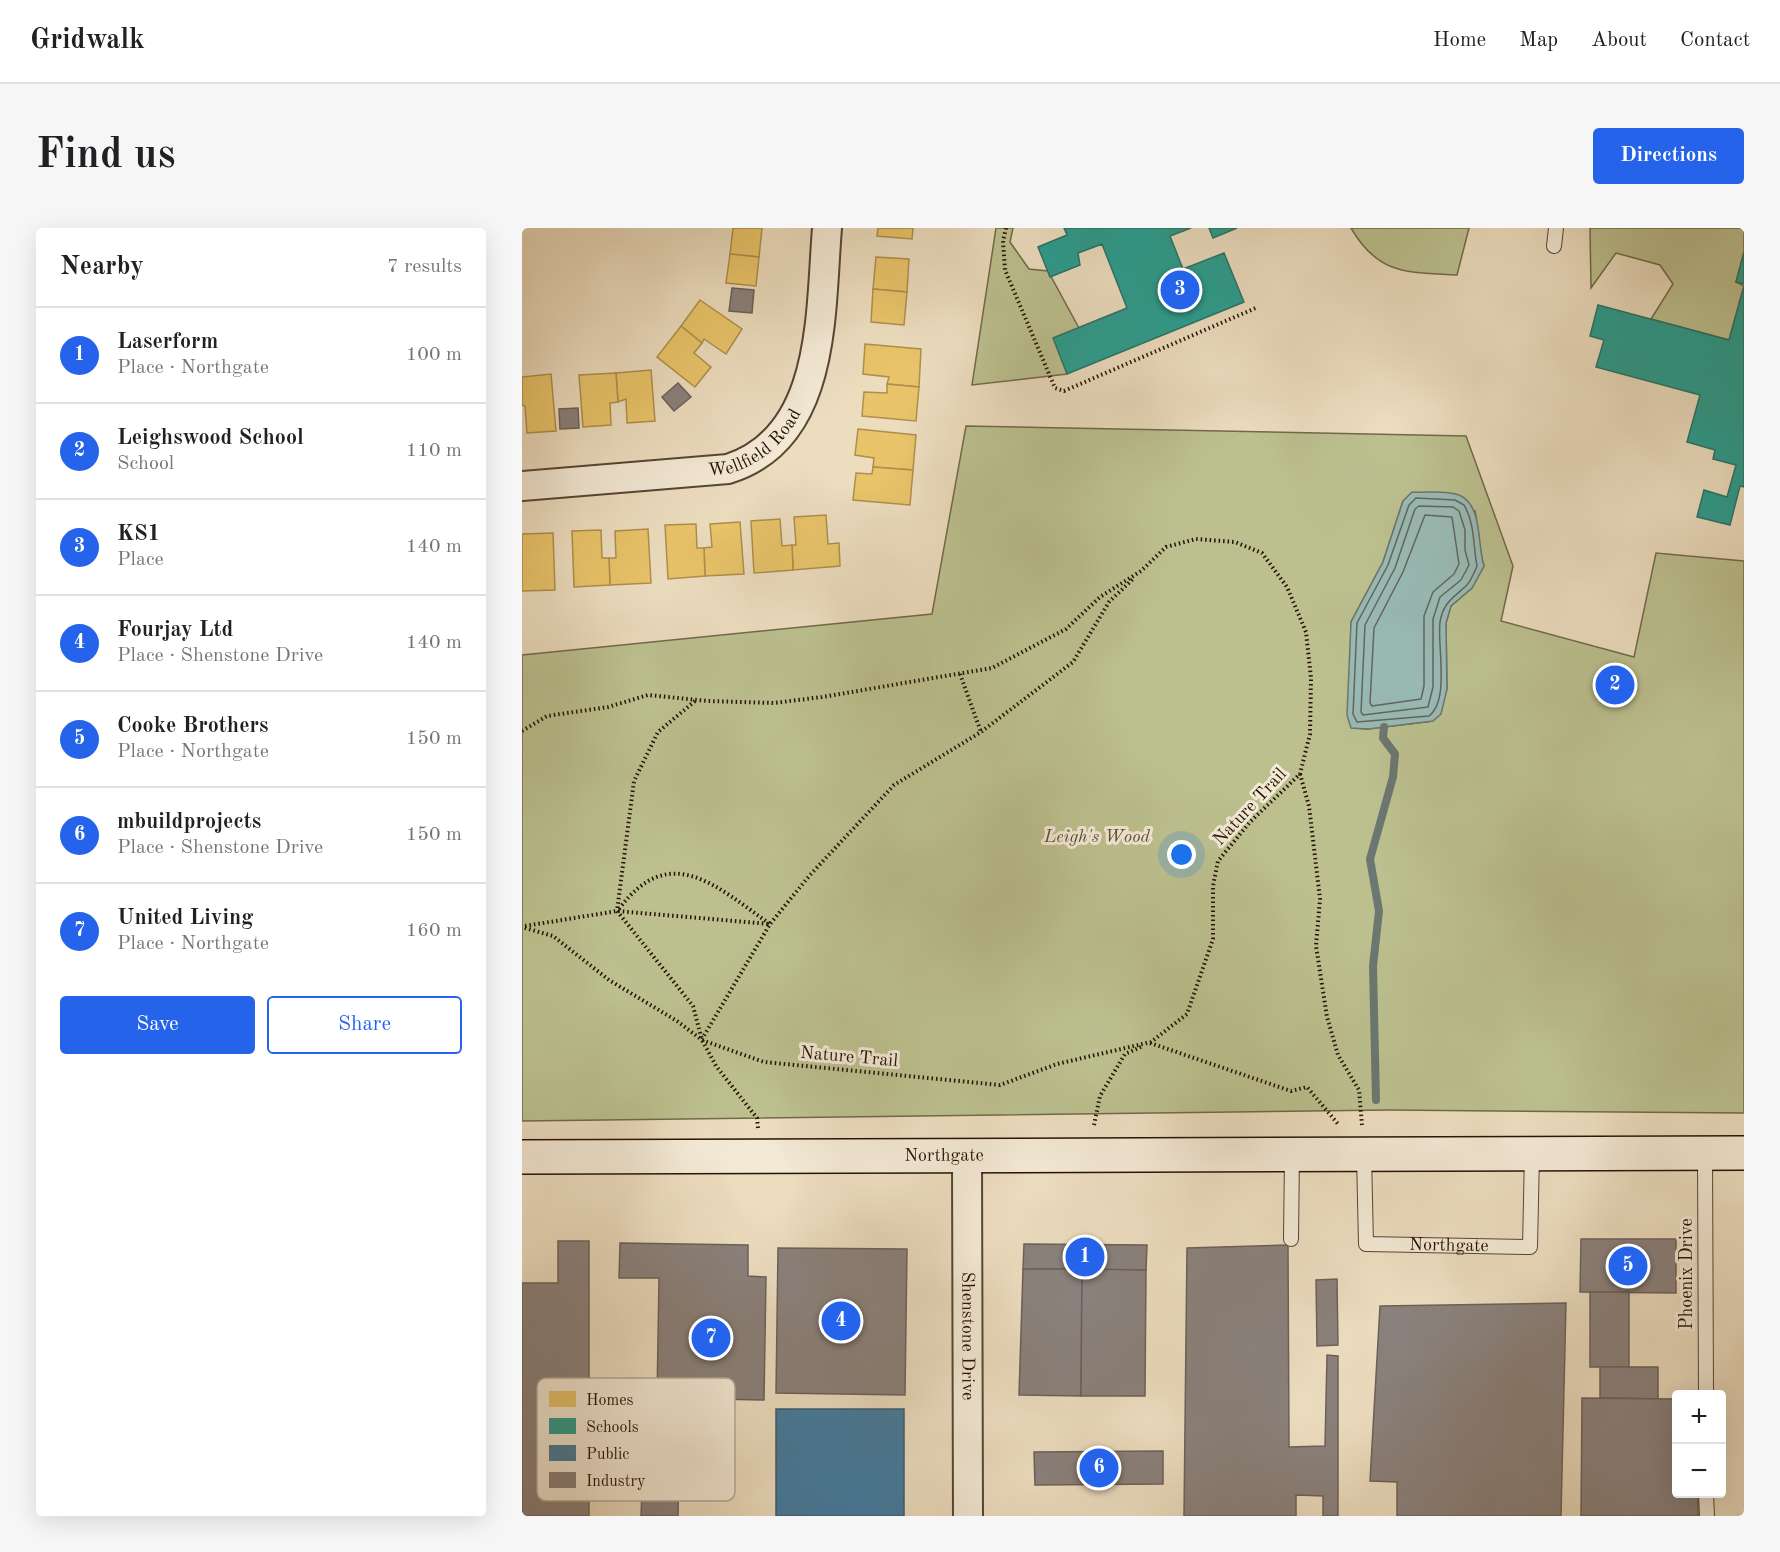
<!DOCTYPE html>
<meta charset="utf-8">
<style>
body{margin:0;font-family:"Old Standard TT",serif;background:#f6f6f6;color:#202124}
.controls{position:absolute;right:18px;bottom:18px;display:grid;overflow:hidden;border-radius:6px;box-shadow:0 6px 24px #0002}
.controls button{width:54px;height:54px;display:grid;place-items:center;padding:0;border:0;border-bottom:2px solid #e0e0e0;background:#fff;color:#202124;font:30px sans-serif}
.you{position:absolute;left:660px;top:627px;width:21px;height:21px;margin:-15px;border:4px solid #fff;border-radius:50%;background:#1a73e8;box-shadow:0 0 0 9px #1a73e833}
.badge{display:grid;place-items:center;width:39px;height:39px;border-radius:50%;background:#2563eb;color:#fff;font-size:20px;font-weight:700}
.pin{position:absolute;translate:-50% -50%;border:3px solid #fff;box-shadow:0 2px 6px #0006}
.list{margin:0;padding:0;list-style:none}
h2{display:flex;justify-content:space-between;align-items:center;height:78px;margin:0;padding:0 24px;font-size:26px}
h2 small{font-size:20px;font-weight:400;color:#757577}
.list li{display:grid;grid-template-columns:39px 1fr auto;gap:18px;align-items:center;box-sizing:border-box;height:96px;padding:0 24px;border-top:2px solid #e0e0e0}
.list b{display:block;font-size:22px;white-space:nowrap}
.list p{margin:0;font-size:20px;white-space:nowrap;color:#757577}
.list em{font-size:20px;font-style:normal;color:#757577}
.actions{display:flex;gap:12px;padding:18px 24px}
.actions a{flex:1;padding:14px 0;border:2px solid #2563eb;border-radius:6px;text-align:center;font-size:21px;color:#2563eb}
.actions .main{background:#2563eb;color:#fff}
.map{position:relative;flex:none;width:1222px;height:1288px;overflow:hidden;border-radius:6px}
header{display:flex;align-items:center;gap:36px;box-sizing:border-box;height:84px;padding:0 30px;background:#fff;border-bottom:2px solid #e0e0e0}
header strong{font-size:28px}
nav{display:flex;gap:33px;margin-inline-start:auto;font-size:21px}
.intro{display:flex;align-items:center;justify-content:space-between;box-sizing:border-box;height:144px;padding:0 36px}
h1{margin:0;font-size:42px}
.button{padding:15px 27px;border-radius:6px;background:#2563eb;color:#fff;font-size:21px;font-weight:700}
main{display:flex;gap:36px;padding:0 36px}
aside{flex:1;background:#fff;border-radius:6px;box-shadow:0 6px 24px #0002}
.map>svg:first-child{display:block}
</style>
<header>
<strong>Gridwalk</strong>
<nav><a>Home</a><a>Map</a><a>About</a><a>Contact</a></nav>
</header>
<div class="intro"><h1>Find us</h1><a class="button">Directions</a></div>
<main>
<aside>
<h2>Nearby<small>7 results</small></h2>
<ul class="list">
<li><span class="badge">1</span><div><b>Laserform</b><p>Place · Northgate</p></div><em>100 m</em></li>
<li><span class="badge">2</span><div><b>Leighswood School</b><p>School</p></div><em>110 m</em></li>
<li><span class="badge">3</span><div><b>KS1</b><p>Place</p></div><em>140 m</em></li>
<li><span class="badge">4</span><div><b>Fourjay Ltd</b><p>Place · Shenstone Drive</p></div><em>140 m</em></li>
<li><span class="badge">5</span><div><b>Cooke Brothers</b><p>Place · Northgate</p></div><em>150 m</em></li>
<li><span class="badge">6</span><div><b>mbuildprojects</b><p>Place · Shenstone Drive</p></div><em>150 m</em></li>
<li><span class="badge">7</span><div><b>United Living</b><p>Place · Northgate</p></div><em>160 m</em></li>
</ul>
<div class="actions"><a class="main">Save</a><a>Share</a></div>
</aside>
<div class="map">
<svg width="1222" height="1288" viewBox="0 0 1222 1288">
<rect width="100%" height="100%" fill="#ecddbf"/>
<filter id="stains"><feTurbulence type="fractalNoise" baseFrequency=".00333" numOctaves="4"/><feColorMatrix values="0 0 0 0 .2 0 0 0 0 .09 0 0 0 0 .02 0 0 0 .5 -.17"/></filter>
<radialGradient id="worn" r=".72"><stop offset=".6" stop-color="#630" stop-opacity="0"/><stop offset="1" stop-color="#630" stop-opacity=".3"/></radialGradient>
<g fill="#bcc08f" stroke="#71694a" stroke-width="1.5" fill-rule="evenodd">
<polygon points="474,0 491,0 488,14 507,41 526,43 557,100 545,146 450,157"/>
<path d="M829,0H947L935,47C886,44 857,48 829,0Z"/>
<polygon points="1068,0 1222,0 1222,24 1214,54 1222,58 1207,112 1129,91 1151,56 1138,37 1094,25 1069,60"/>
<path d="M444,198L944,208L991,338L979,393L1112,429L1134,325L1222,333V885L867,882L0,893V427L410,386ZM881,273L953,283C957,301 956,320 962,338L950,360L929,378L924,395L925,461L911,493L846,501L830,500L829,394L861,334Z"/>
</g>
<path fill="#99bbb6" stroke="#6b7770" stroke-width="1.5" d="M890,264C904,265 924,262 937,267C961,277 955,316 962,338L950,360L929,378L924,395L925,461L919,486L911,493L846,501L829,500L825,487L829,394L861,334L881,273Z"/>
<g fill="#e9c46a" stroke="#ae8f4c" stroke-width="1.5">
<polygon points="211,0 240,0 237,29 208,26"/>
<polygon points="356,0 391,0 390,11 355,8"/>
<polygon points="208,26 237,29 234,58 204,55"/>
<polygon points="354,29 387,31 385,64 351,61"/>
<polygon points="351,61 385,64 382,97 349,94"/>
<polygon points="178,72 220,101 204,126 182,111 180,115 159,98"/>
<polygon points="159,98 180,115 172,125 189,139 173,159 135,129"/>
<polygon points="343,116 399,121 397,159 365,156 367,149 341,146"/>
<polygon points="129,142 133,193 105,195 104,171 96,174 94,145"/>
<polygon points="94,145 96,174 88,175 89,197 61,199 57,147"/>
<polygon points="29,146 34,203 5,205 3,178 0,177 0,149"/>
<polygon points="365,156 397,159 394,193 340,188 342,164 365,165"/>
<polygon points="336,201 394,207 391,242 351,239 352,230 333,227"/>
<polygon points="351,239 391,242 388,277 331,272 334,245 350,246"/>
<polygon points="304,287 306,316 317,315 318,338 271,342 270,317 274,317 272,289"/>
<polygon points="258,291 260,318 270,317 271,342 232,345 229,293"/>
<polygon points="218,294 222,346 183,348 182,320 190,319 188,296"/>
<polygon points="174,296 175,320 182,320 183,348 146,351 143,297"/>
<polygon points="126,301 129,355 88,357 87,330 94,330 93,303"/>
<polygon points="79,302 80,330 87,330 88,357 52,359 50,303"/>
<polygon points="31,305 33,362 0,363 0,306"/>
</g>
<g fill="#2a9d8f" stroke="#297366" stroke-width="1.5">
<polygon points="542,0 669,0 648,8 661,41 702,25 722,74 545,146 531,110 605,80 580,16 556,25 558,37 528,49 516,19 545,7"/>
<polygon points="687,0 715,0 691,10"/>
<polygon points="1222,24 1222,56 1214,54"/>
<polygon points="1222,58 1222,259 1218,258 1208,297 1175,289 1182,262 1205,269 1214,237 1191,231 1193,222 1165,214 1178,167 1074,139 1082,112 1068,108 1076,77 1207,112"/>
</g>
<rect fill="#457b9d" stroke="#3c5c70" stroke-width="1.5" x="254" y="1181" width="128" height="107"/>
<g fill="#8a817c" stroke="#6c6059" stroke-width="1.5">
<polygon points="210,60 232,62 230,85 207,83"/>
<polygon points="156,155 169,169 152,183 140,169"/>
<polygon points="56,180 57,200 38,201 37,181"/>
<polygon points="1059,1011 1154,1011 1154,1065 1058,1064"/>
<polygon points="36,1013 67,1013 67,1288 0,1288 0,1055 36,1055"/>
<polygon points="98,1015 226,1017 226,1048 244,1049 242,1172 135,1170 137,1050 97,1050"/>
<polygon points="502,1016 625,1017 624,1042 501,1041"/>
<polygon points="766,1017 767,1219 803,1218 805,1127 816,1128 816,1288 801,1288 801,1268 774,1267 774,1288 662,1288 665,1020"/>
<polygon points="256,1020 385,1021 383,1167 254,1165"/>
<polygon points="501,1041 560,1041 559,1168 497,1167"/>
<polygon points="560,1041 624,1042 623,1168 559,1168"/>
<polygon points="815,1051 816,1117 795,1118 794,1052"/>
<rect x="1068" y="1064" width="39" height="75"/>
<polygon points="1044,1075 1039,1288 875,1288 875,1254 848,1253 858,1078"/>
<polygon points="1078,1139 1136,1139 1136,1171 1078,1170"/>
<polygon points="1060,1170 1154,1171 1154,1266 1176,1266 1176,1288 1059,1288"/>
<polygon points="641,1223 641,1256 513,1257 512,1224"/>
<polygon points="121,1234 157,1235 156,1288 119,1288"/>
</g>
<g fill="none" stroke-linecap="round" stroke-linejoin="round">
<g stroke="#60665e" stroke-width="1.5">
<path d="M894,270L933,272L942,277C953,295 951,318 955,338C952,345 949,353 944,358C931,370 921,375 918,394C915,418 928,472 907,488L835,494L831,486L835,395L866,337L887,277Z"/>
<polygon points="897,278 931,279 937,283 943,302 943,322 947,337 939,352 918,369 911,391 911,459 906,479 841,487 839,484 843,397 873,340 893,281"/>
<polygon points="903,287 930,289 937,336 932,346 911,364 902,388 902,458 899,471 850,478 848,475 852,400 881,344"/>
</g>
<polyline stroke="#6b7770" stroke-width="8" points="854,872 851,738 857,683 848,631 871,549 873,526 861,510 862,499"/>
<defs>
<g id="lane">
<polyline points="1032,18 1034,0"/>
<polyline points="1183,926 1184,1166"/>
<path id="s1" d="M842,927L844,1016L1008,1019L1010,926"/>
<polyline points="769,1011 770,927"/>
<polyline points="1184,1266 1185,1288"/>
</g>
<g id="street">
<path id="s2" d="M0,258L206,241C305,210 298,84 305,0"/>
<path id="s3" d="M445,928L446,1288"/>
</g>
<g id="secondary">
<path id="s4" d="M0,929L1222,925"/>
</g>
</defs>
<use href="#lane" stroke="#584534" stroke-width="16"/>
<use href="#street" stroke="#584534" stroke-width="32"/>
<use href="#secondary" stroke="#261206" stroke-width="36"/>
<g stroke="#261206" stroke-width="4" stroke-dasharray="1.5 3" stroke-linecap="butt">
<polyline points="484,0 481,13 483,42 533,160 542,163 736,79"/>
<polyline points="438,446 459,504"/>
<polyline points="173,473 136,504 112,553 95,683 171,778 180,812 194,838 235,890 236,900"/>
<polyline points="0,503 25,488 86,479 126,467 186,473 252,475 300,469 470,440 544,401 578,369 619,343 644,319 674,311 713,314 740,325 765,359 784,404 789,450 788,506 778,546 728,594 696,633 691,658 691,711 665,786 629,814 535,836 478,857 242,834 180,812 155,793 87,752 31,708 0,699"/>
<polyline points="778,546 787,578 798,671 794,718 805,789 816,827 837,862 840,897"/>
<path d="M97,681C148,612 195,659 248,696L180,811"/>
<polyline points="3,698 95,683 248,696 288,647 372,557 459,504 551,434 587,374 612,350"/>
<polyline points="628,815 769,863 785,859 816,896"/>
<polyline points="572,897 578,868 603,826 621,818"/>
</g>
<use href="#lane" stroke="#f3e9d5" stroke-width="14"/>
<use href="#street" stroke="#f3e9d5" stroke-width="28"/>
<use href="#secondary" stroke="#f3e9d5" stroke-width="33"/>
</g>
<g text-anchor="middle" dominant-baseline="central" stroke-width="6" stroke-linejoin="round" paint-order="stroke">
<g font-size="18" fill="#261206" stroke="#f3e9d5">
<text stroke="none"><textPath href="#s2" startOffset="243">Wellfield Road</textPath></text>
<text transform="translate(728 579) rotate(-47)">Nature Trail</text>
<text transform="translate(327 829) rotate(5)">Nature Trail</text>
<text stroke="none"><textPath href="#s4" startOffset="422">Northgate</textPath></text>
<text stroke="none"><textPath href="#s1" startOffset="172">Northgate</textPath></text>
<text transform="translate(1165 1046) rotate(-90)">Phoenix Drive</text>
<text stroke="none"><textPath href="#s3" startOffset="180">Shenstone Drive</textPath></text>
</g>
<g font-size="18" font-style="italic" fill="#5a4f36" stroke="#f3e9d5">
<text x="575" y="609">Leigh's Wood</text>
</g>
</g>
<rect x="15" y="1150" width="198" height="123" rx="9" fill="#f3e9d5" stroke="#b6a897" stroke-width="1.5"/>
<rect x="27" y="1163" width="27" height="16" fill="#e9c46a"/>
<rect x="27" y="1190" width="27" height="16" fill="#2a9d8f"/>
<rect x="27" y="1217" width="27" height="16" fill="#457b9d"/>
<rect x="27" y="1244" width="27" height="16" fill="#8a817c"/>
<g font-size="16" fill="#261206">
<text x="64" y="1177">Homes</text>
<text x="64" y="1204">Schools</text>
<text x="64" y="1231">Public</text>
<text x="64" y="1258">Industry</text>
</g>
<rect width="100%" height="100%" filter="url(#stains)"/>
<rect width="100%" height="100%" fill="url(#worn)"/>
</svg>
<div class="controls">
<button>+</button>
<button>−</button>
</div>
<div class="you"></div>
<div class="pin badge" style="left:563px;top:1029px">1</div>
<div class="pin badge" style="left:1093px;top:457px">2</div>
<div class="pin badge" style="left:658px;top:62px">3</div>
<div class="pin badge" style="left:319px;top:1093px">4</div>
<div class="pin badge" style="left:1106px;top:1038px">5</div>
<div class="pin badge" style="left:577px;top:1240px">6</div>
<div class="pin badge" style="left:189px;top:1110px">7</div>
</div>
</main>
